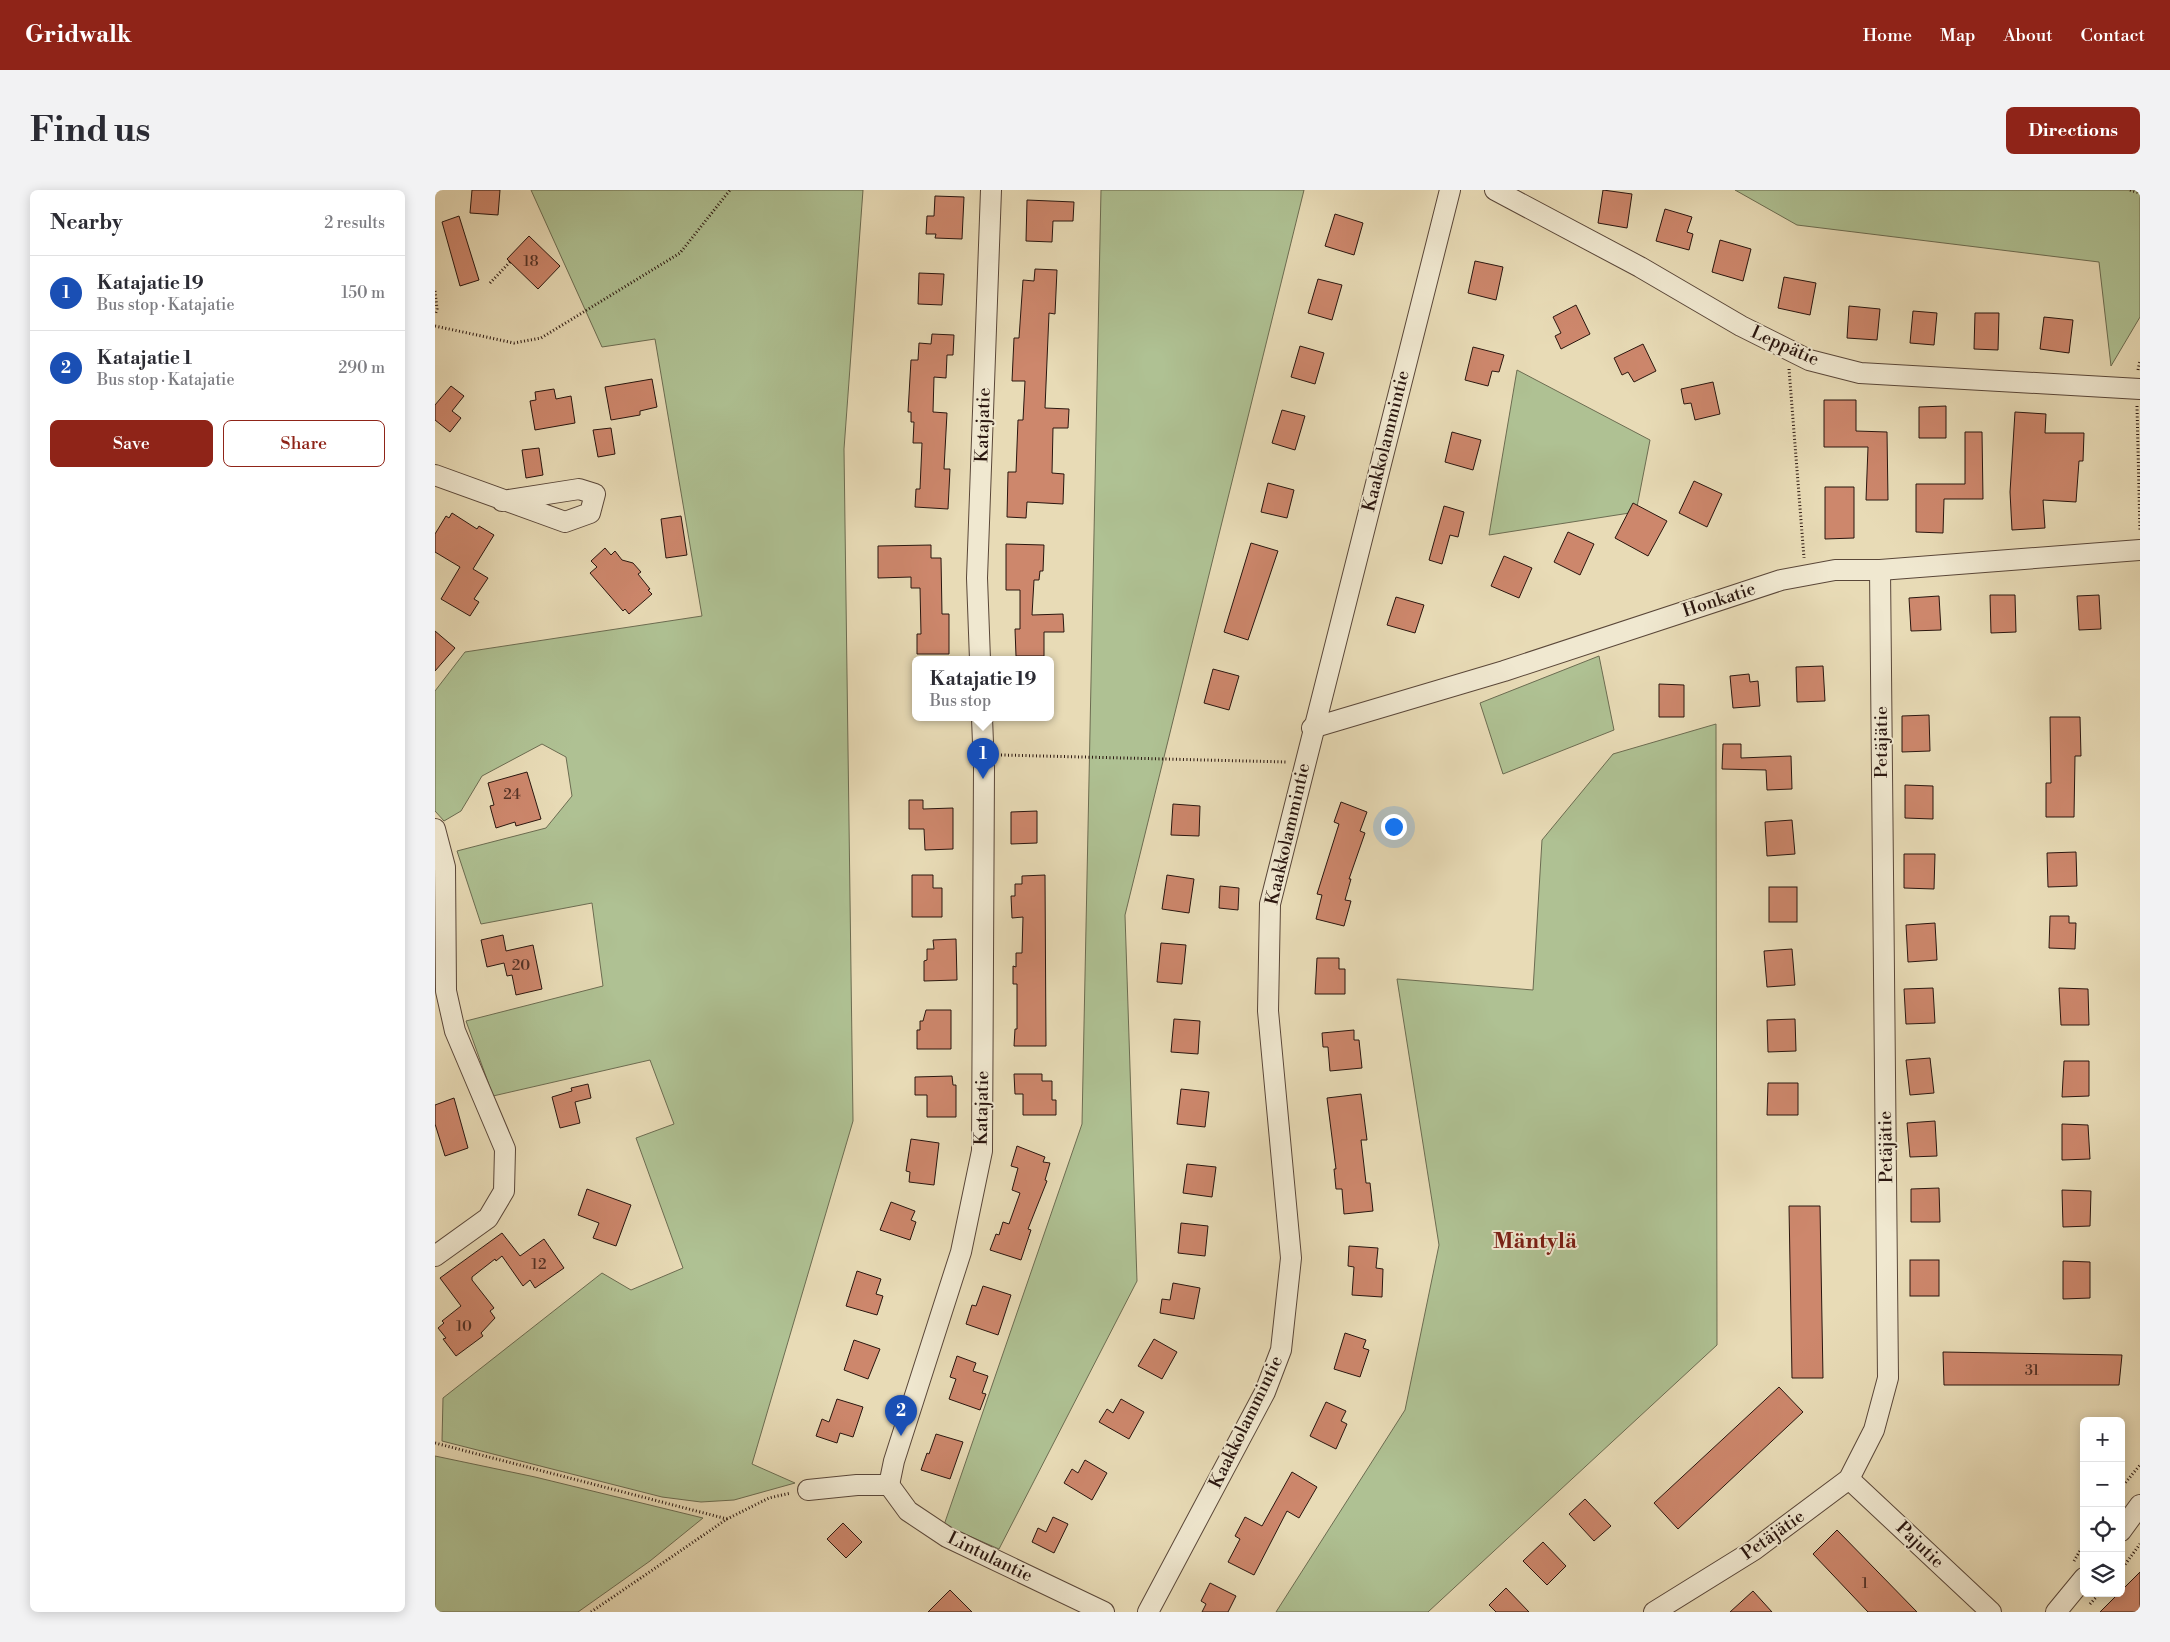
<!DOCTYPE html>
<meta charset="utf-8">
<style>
body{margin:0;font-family:"Libre Bodoni",serif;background:#f2f2f3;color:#2b2b33}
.controls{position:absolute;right:15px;bottom:15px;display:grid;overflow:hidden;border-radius:8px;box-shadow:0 2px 12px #0003}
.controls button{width:45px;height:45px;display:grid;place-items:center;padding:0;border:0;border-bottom:1px solid #e1e1e2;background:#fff;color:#2b2b33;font:25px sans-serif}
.you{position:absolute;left:958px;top:636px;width:18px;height:18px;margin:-12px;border:4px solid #fff;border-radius:50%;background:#1a73e8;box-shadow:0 0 0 8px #1a73e833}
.badge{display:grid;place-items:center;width:32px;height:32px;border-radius:50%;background:#8f2418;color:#fff;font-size:16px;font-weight:700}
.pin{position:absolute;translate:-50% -41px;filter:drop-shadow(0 1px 2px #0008)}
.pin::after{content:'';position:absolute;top:26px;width:18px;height:15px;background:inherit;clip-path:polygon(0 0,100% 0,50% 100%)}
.popup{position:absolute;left:477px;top:466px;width:142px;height:65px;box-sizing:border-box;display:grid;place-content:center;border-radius:8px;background:#fff;filter:drop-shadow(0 1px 4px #0005);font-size:16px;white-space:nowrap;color:#7c7c81}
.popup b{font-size:19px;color:#2b2b33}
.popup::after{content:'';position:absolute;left:50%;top:100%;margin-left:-10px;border:10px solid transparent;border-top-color:#fff}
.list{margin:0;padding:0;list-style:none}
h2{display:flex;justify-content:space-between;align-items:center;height:65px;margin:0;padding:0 20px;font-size:21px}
h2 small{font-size:16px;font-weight:400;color:#7c7c81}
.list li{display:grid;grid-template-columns:32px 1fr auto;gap:15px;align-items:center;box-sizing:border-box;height:75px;padding:0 20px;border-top:1px solid #e1e1e2}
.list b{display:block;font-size:19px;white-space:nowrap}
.list p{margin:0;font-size:16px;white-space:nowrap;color:#7c7c81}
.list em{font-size:16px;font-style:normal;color:#7c7c81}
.actions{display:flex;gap:10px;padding:15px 20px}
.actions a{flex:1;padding:11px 0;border:1px solid #8f2418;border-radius:8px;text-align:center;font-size:18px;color:#8f2418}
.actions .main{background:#8f2418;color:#fff}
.icon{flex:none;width:28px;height:28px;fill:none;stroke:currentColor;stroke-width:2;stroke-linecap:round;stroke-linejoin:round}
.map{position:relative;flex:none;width:1705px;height:1422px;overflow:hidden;border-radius:8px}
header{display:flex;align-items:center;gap:30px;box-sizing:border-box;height:70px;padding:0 25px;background:#8f2418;color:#fff}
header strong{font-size:24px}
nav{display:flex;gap:28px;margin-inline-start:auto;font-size:18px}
.intro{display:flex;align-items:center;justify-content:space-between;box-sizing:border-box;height:120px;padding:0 30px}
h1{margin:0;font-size:35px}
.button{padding:12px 22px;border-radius:8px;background:#8f2418;color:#fff;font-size:18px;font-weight:700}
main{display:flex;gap:30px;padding:0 30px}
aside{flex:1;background:#fff;border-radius:8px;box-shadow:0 2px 12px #0003}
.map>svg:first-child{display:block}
</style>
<header>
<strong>Gridwalk</strong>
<nav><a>Home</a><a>Map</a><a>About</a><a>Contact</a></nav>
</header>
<div class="intro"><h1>Find us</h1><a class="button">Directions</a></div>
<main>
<aside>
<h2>Nearby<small>2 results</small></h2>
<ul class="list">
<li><span class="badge" style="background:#1a4fb4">1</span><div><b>Katajatie 19</b><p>Bus stop · Katajatie</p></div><em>150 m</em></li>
<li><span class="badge" style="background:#1a4fb4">2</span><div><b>Katajatie 1</b><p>Bus stop · Katajatie</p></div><em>290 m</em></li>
</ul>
<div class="actions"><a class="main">Save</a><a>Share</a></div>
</aside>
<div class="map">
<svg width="1705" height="1422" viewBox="0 0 1705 1422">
<rect width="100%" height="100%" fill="#e8dbb6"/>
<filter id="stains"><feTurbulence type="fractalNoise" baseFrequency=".004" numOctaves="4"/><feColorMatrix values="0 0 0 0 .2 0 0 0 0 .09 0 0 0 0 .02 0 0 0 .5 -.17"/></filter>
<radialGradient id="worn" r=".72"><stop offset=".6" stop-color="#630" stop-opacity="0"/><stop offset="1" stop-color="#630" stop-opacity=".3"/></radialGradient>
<g fill="#afc193" stroke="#6c6c51">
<polygon points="96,0 428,0 409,259 418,931 317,1274 360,1293 299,1310 266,1312 227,1307 7,1251 8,1208 167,1083 196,1100 248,1078 201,948 239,934 215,870 58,906 31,831 168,796 157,713 46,734 22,661 111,638 137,606 131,567 107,554 47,586 26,621 9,631 0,621 0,501 30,462 267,426 220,149 167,157"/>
<polygon points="666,0 869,0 690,725 702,1091 564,1359 509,1335 647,934"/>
<polygon points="1300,0 1705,0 1705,127 1676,176 1664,72 1362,35"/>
<polygon points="1082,180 1215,250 1201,322 1054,345"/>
<polygon points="1164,466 1179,540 1068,584 1045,513"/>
<polygon points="1281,534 1282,1155 993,1422 841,1422 970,1220 1004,1055 962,789 1098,800 1107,650 1178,564"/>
<polygon points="0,1266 100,1287 268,1328 215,1371 143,1422 0,1422"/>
</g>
<g fill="#cd876c" stroke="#2a160f">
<polygon points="37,0 65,0 63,25 35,23"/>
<polygon points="1168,0 1197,4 1192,38 1163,33"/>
<polygon points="500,6 529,7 527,49 500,48 501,44 491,44 492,26 499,26"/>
<polygon points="592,10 639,12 638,31 618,31 617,52 591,51"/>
<polygon points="1230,19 1257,27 1252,42 1258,44 1254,60 1221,51"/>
<polygon points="900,24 928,33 919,65 890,56"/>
<polygon points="24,26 44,90 25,96 7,32"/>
<polygon points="94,46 125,76 103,99 72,69"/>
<polygon points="1285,50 1316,59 1308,91 1277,82"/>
<polygon points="1040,71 1068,77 1061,110 1033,103"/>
<polygon points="600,79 622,80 620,124 614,123 610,218 634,219 633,238 618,238 617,283 629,284 628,314 592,312 591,328 572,327 573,282 581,282 583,230 588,230 590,191 577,191 579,148 584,148 588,90 599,91"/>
<polygon points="484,83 509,84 507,115 483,114"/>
<polygon points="1349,87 1381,93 1375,125 1343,118"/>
<polygon points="883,89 907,95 897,130 873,123"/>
<polygon points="1141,115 1155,144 1126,159 1120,146 1126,143 1118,127"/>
<polygon points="1414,116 1445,119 1442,150 1412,148"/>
<polygon points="1478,121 1502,123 1499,155 1475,153"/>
<polygon points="1540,123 1564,123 1563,160 1539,159"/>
<polygon points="1609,127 1638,130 1634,163 1605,159"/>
<polygon points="497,144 519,145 518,165 512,165 511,188 499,187 498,222 512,223 509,279 515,279 513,319 480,317 481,299 485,299 487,253 478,253 479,232 476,232 476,222 473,222 476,170 483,170 484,153 496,154"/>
<polygon points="1208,154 1221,181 1199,192 1193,182 1187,185 1179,168"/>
<polygon points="865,156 889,163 880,194 856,187"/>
<polygon points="1038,157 1069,165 1064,182 1057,181 1053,196 1030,190"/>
<polygon points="217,189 222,217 205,221 205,225 176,230 170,197"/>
<polygon points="1278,192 1285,224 1260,230 1256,213 1249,214 1246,199"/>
<polygon points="16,196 29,206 17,221 26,228 15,242 0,230 0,215"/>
<polygon points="119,199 121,209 136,206 140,233 100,240 95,211 101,210 100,202"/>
<polygon points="1389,210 1421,210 1421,241 1452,242 1453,310 1431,310 1433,257 1389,257"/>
<polygon points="1511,216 1511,248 1484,248 1484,217"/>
<polygon points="847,220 870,226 860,260 837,253"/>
<polygon points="1580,222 1611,224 1610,243 1649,243 1648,271 1644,271 1641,312 1608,310 1610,338 1577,340 1575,302"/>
<polygon points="176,238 180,264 163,267 158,240"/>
<polygon points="1017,242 1046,250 1038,280 1010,272"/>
<polygon points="1530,242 1547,242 1548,309 1509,309 1508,343 1481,342 1481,294 1530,294"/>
<polygon points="104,258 108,285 91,288 87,260"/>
<polygon points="1259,291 1287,304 1272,337 1244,323"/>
<polygon points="833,293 859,300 852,328 826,322"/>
<polygon points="1390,297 1419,297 1419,348 1390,349"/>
<polygon points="1198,313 1232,331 1213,366 1180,348"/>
<polygon points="1009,316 1029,322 1023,347 1015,345 1007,374 994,370"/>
<polygon points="17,323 42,339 44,336 59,345 38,379 53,388 39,409 44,412 35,426 6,409 25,377 0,362 0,344 11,326 14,328"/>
<polygon points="246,326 252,365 231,368 226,329"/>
<polygon points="1133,342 1159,354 1145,385 1119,372"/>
<polygon points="816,353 843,361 813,450 789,442"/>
<polygon points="571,354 609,355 608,381 605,381 604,390 599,390 597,425 628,424 629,442 609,442 609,466 581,466 580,439 585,439 585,400 571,400"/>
<polygon points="496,355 496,368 506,368 507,424 514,424 514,464 482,464 482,444 486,444 485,398 476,398 476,387 443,388 443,356"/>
<polygon points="170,358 176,365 180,361 187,370 198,373 206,382 203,384 215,399 213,400 217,404 194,424 190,419 188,421 155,383 162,377 156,371"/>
<polygon points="1069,366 1097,378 1084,408 1056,396"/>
<polygon points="1555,405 1580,405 1581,442 1556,443"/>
<polygon points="1664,405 1666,439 1644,440 1642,406"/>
<polygon points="1504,406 1506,440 1476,441 1474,408"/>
<polygon points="961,407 989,415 980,443 952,435"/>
<polygon points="0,441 20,458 0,481"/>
<polygon points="1388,476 1390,511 1362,512 1361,477"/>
<polygon points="778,479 804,486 794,520 769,513"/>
<polygon points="1314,484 1315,492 1323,491 1325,516 1298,518 1295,486"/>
<polygon points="1224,494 1249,495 1249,527 1224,527"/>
<polygon points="1494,525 1495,561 1467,562 1467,526"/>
<polygon points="1615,527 1645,527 1646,566 1640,566 1639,627 1611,627 1611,593 1616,593"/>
<polygon points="1288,554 1306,554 1306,568 1356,566 1357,599 1332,600 1331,580 1287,579"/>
<polygon points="92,582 106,629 81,636 80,632 61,638 55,616 59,615 53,593"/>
<polygon points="1470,595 1498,596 1498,629 1470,628"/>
<polygon points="474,610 488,610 488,619 518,618 518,659 490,660 489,639 474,639"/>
<polygon points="906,612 932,622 925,641 930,643 914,689 916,689 910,710 916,711 909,736 881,729 887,705 882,704 904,634 899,632"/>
<polygon points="738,614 765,616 764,646 736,645"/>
<polygon points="602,621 602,653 576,654 576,622"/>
<polygon points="1357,630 1360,664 1332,666 1330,632"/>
<polygon points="1641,662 1642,696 1613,697 1612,663"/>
<polygon points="1469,664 1500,664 1499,699 1469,698"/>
<polygon points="477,685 498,685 498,698 507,698 507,727 477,727"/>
<polygon points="610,685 611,856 579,856 580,839 582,839 582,794 578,794 578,776 581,777 581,763 587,763 588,727 577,728 576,706 580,706 580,694 587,694 587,686"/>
<polygon points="732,685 759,689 754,723 727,719"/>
<polygon points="785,696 804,698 803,720 784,718"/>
<rect x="1334" y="697" width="28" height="35"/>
<polygon points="1615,726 1634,726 1634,733 1641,733 1640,759 1614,758"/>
<polygon points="1500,733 1502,770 1473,772 1471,735"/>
<polygon points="68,745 71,761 98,755 107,799 81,805 77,785 72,786 69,773 52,777 46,750"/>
<polygon points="521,749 522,790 489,791 489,771 492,770 492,759 499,759 498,750"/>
<polygon points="726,753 751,755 747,794 722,792"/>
<polygon points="1357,759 1360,795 1332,797 1329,761"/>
<polygon points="882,768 904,768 904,779 910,779 910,804 880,804"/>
<polygon points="1498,798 1500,833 1471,834 1469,799"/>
<polygon points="1624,798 1653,799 1654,835 1626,835"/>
<polygon points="491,820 516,820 516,859 482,859 482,840 485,840 485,831 488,831"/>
<polygon points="739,829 765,831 763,864 736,862"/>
<polygon points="1360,829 1361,861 1333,862 1332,830"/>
<polygon points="919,840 919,850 924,850 927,878 895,881 893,857 888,857 887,843"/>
<polygon points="1495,868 1499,903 1475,905 1471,870"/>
<polygon points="1629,871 1654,871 1654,906 1627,907"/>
<polygon points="579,884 607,884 607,891 617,891 617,910 621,910 621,925 588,925 588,904 580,904"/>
<polygon points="517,886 518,895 521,895 521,927 492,927 492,905 480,905 480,887"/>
<polygon points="1333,893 1363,893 1363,925 1332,925"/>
<polygon points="153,894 156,908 140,912 145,933 125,938 117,907 137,901 136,898"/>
<polygon points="746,899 774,902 770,937 742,934"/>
<polygon points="926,904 932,950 926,950 931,993 935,993 938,1021 909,1024 907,999 901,999 899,979 901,979 892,908"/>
<polygon points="19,908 33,958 10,966 0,934 0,915"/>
<polygon points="1500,931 1502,966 1475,967 1472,933"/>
<polygon points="1627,934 1653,935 1655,969 1627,970"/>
<polygon points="476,949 504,953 499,995 474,992 475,982 471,981"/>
<polygon points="582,956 610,967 608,972 615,973 610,990 612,991 593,1039 596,1040 586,1070 555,1060 561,1044 564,1045 568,1032 574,1034 585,1003 577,1000 583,978 576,976"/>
<polygon points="752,974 781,977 777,1007 748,1003"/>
<polygon points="1504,998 1505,1032 1476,1032 1476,999"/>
<polygon points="152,999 196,1015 181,1056 158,1048 164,1033 143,1025"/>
<polygon points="1627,1000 1656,1001 1655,1036 1628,1037"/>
<polygon points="456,1012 480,1021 476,1030 481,1032 475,1050 445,1040"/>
<polygon points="1354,1016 1385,1016 1388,1188 1357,1188"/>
<polygon points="746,1033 773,1036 770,1066 743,1063"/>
<polygon points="67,1043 85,1066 109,1049 129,1078 100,1098 95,1090 88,1096 67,1066 61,1071 60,1069 37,1087 37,1090 59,1118 55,1121 60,1128 46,1143 48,1146 21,1166 8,1149 11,1148 3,1138 9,1133 7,1131 26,1116 5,1088"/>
<polygon points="914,1056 943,1058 941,1078 948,1079 947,1107 917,1105 919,1077 913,1076"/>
<rect x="1475" y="1070" width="29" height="36"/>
<polygon points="1628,1071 1655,1072 1655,1108 1628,1109"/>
<polygon points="422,1081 446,1089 441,1104 448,1106 442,1125 411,1116"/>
<polygon points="738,1093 765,1098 759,1129 725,1123 727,1109 735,1110"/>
<polygon points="548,1096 576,1105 563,1145 531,1134 537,1115 541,1116"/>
<polygon points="910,1143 931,1150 928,1158 934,1160 925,1187 899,1179"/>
<polygon points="719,1149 742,1162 727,1189 703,1176"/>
<polygon points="419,1150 445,1159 433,1189 409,1180"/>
<polygon points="1508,1162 1687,1165 1684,1195 1509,1195"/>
<polygon points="522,1166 541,1173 538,1181 553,1186 547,1203 551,1204 545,1220 514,1209 521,1189 515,1187"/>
<polygon points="1344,1197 1368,1222 1243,1339 1219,1313"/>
<polygon points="402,1209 428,1217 418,1247 405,1243 402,1253 381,1246 387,1229 394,1232"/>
<polygon points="686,1209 709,1222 694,1249 664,1232 672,1219 678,1223"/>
<polygon points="891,1212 911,1221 906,1231 912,1234 901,1259 875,1246"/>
<polygon points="501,1244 528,1252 515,1289 486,1280 492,1263 494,1264"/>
<polygon points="650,1270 672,1283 657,1310 629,1293 637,1279 643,1283"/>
<polygon points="857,1282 882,1297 864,1328 852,1321 819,1385 793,1372 805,1349 800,1346 810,1327 827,1336"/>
<polygon points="1150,1309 1176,1336 1159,1351 1134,1324"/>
<polygon points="618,1327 633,1334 619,1363 597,1352 603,1338 611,1342"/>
<polygon points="408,1333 427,1352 411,1368 392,1349"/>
<polygon points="1402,1340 1482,1422 1433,1422 1378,1364"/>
<polygon points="1108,1352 1131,1376 1112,1395 1088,1371"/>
<polygon points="1705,1382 1705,1422 1665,1422 1684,1403 1686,1403 1686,1401"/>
<polygon points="775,1393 801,1406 793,1422 767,1422 771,1414 766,1411"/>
<polygon points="1071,1398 1094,1422 1061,1422 1054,1415"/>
<polygon points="515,1400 537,1422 493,1422"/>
<polygon points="1318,1401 1337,1422 1295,1422"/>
</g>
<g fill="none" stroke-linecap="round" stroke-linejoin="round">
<defs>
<g id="minor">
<polyline points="1060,0 1205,77 1306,136 1374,170 1425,183 1705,199"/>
<polyline points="0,285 130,332 155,323 160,304 144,299 67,311"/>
<polyline points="545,470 542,388 556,0"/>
<polyline points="877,538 1069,481 1346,390 1400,380 1445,380 1705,360"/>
<polyline points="0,639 10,677 11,801 20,841 70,959 69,1001 53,1028 0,1066"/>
<polyline points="1414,1289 1556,1422"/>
<polyline points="454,1295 459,1271 526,1062 547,961 549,578 547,528"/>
<polyline points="454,1295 473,1321 512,1347 669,1422"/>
<polyline points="373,1300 422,1295 454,1295"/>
<polyline points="1686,1341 1705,1315"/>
<polyline points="713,1422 830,1202 846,1160 856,1068 833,821 835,714 1015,0"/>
<polyline points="1219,1422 1319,1360 1414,1289 1439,1240 1453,1188 1445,380"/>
<polyline points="1621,1422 1649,1388"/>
</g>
</defs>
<use href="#minor" stroke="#5a4739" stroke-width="22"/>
<g stroke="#2a160f" stroke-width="3" stroke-dasharray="1 2.5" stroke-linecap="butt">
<polyline points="1695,0 1705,3"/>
<polyline points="55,93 75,72"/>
<polyline points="0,101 2,119 0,125"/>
<polyline points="0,136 79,153 106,148 245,63 295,0"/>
<polyline points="1354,179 1369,368"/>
<polyline points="1703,180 1705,171"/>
<polyline points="1702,216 1705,342"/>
<polyline points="566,565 852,572"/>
<polyline points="0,1253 292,1329"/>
<polyline points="1686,1298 1705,1275"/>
<polyline points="1639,1371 1649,1354"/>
<polyline points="1686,1380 1705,1354"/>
<polyline points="1655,1414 1665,1403"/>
<polyline points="156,1422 292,1329 334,1308 356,1303"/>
</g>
<use href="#minor" stroke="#f0e8d0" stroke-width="20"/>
</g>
<g text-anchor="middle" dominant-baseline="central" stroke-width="4" stroke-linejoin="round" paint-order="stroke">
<g font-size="15" fill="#533226">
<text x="96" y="71">18</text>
<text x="77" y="604">24</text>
<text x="86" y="775">20</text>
<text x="104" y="1074">12</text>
<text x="29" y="1136">10</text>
<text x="1597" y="1180">31</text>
<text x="1430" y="1393">1</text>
</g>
<g font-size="18" fill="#2a160f" stroke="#f0e8d0">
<text transform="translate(1350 156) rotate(24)">Leppätie</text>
<text transform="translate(548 235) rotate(-88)">Katajatie</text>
<text transform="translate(951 251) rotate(-76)">Kaakkolammintie</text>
<text transform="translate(1284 410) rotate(-18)">Honkatie</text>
<text transform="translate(1446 552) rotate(-90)">Petäjätie</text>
<text transform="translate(853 644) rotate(-77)">Kaakkolammintie</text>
<text transform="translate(547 918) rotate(-89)">Katajatie</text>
<text transform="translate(1451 957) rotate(-91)">Petäjätie</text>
<text transform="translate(811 1232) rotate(-64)">Kaakkolammintie</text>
<text transform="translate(1338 1345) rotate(-35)">Petäjätie</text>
<text transform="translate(1485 1355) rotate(44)">Pajutie</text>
<text transform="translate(555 1367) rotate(26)">Lintulantie</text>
</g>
<g font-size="22" font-weight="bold" fill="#7a1f14" stroke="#f0e8d0">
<text x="1100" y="1051">Mäntylä</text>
</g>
</g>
<rect width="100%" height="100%" filter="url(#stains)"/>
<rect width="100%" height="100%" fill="url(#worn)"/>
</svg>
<div class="controls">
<button>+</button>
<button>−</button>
<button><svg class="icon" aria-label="locate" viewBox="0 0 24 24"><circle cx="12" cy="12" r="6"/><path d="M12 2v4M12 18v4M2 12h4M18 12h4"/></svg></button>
<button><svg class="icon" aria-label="layers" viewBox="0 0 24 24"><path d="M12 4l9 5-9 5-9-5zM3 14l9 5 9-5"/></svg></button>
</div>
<div class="you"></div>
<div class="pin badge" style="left:548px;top:589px;background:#1a4fb4">1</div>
<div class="popup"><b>Katajatie 19</b>Bus stop</div>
<div class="pin badge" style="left:466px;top:1246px;background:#1a4fb4">2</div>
</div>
</main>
